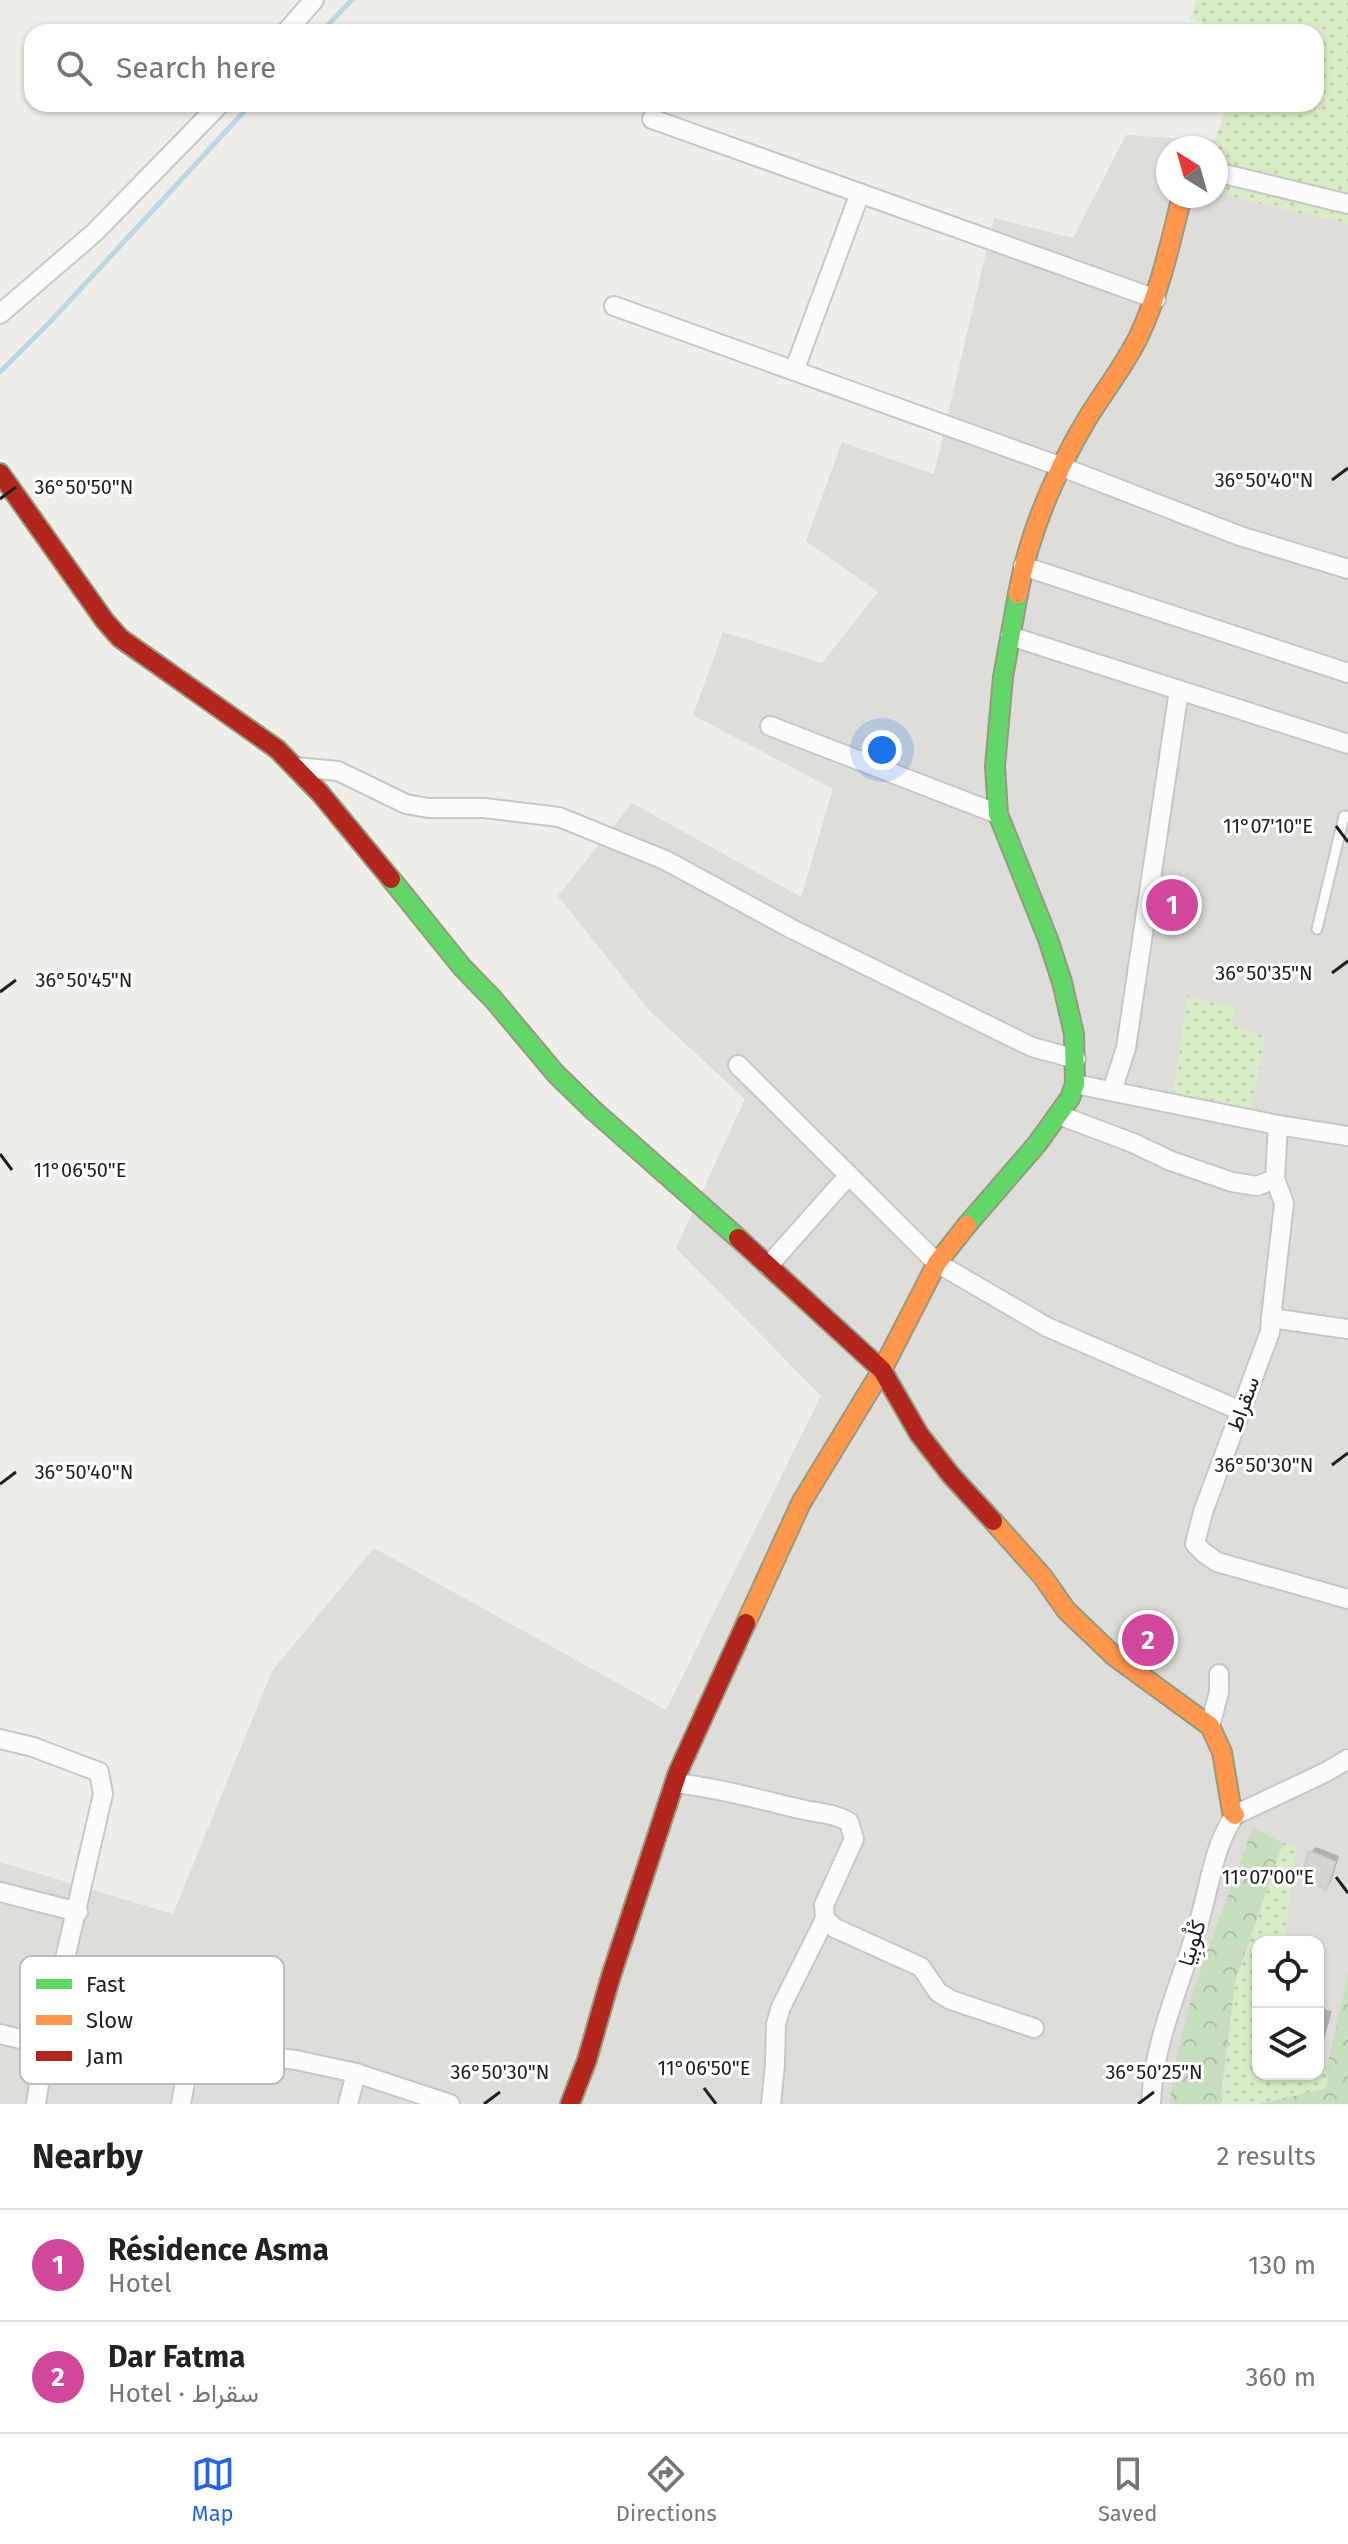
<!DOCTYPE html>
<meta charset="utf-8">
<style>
body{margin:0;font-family:"Fira Sans",Vazirmatn,sans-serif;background:#f6f6f6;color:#222}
.controls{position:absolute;right:24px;bottom:24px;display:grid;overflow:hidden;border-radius:16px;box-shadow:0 2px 6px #0004}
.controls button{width:72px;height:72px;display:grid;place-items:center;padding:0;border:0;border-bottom:2px solid #e0e0e0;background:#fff;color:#222;font:40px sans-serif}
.compass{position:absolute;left:1156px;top:136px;width:72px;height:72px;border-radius:50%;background:#fff;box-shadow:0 2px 6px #0004;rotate:323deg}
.you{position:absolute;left:882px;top:750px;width:28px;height:28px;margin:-20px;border:6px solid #fff;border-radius:50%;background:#1a73e8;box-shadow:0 0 0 12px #1a73e833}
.badge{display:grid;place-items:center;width:52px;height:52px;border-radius:50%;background:#2563eb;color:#fff;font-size:26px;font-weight:700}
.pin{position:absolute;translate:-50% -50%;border:4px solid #fff;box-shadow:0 2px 8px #0006}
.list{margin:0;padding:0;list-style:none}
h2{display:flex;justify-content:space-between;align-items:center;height:104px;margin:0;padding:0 32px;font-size:34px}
h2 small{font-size:26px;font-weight:400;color:#767676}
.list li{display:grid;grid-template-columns:52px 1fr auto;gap:24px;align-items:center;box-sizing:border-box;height:112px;padding:0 32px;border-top:2px solid #e0e0e0}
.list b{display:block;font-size:30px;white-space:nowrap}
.list p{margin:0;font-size:26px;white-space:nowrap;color:#767676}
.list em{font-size:26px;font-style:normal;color:#767676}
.icon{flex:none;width:44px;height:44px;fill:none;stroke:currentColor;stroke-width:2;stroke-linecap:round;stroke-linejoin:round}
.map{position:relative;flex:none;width:1348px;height:2104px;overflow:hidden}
.search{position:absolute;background:#fff;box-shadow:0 2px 6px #0004;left:24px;right:24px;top:24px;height:88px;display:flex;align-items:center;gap:20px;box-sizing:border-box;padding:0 28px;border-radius:24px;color:#767676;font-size:30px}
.sheet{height:328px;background:#fff}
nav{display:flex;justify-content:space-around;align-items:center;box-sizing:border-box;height:112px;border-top:2px solid #e0e0e0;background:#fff;font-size:22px;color:#767676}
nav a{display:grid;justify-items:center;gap:4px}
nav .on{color:#2563eb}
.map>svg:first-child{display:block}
</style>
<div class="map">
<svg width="1348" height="2104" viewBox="0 0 1348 2104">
<defs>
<pattern id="grass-dots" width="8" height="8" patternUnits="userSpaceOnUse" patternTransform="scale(2)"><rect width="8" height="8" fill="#d8edc7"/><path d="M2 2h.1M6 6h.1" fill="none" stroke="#b9cbab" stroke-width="1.8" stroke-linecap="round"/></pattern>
<pattern id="forest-crowns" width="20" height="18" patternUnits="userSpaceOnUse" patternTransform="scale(2)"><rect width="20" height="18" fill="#c7dfbe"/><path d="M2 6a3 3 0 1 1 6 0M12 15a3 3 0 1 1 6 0" fill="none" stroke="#abbfa3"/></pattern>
</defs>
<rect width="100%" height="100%" fill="#efeee9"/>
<path fill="#deddda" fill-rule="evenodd" d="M1126,135L1286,145L1348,158V2104H0V1862L173,1914L272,1671L374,1548L666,1710L821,1396L676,1248L745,1099L648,1009L558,896L632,803L801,897L833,789L693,715L723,632L822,663L878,592L806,541L842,442L934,474L994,218L1073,238ZM1168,148H1216V196H1168ZM1258,1942H1318V2074H1258Z"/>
<g fill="url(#grass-dots)">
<polygon points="1196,0 1348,0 1348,224 1216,193 1216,148 1212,148 1228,104 1316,104 1316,32 1234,32 1190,19"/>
<polygon points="1188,996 1235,1008 1232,1025 1266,1036 1249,1117 1171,1106"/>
<polygon points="1283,1843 1297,1845 1284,1942 1258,1942 1258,2074 1318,2074 1318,2071 1326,2071 1328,2081 1325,2089 1258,2104 1220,2104 1235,1982"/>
</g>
<g fill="url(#forest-crowns)">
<polygon points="1253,1827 1283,1843 1235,1982 1220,2104 1169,2104 1176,2061 1193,1991"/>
<polygon points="1348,1973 1348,2104 1258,2104 1325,2089 1328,2081 1326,2071"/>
</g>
<g fill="#0003">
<polygon points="1316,1847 1339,1856 1331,1882 1326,1887 1322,1881 1303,1874 1311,1852"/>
<polygon points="1318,2008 1332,2011 1318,2060"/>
</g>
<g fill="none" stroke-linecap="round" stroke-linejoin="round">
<g stroke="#bbd8e3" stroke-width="5">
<polyline points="321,32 352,0"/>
<polyline points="0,372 50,322 251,104"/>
</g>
</g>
<polygon fill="#d5d4d0" stroke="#d2cfca" stroke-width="2" points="1309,1851 1335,1862 1326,1890 1318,1886 1320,1883 1301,1875"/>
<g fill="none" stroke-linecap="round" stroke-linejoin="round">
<defs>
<polyline id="lane" points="1317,929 1344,816 1348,817"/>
<g id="street">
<polyline points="286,32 314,0"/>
<polyline points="652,119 1156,299"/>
<polyline points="1216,172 1348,204"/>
<polyline points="614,306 1062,467 1240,536 1348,569"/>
<polyline points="0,314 95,232 220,104"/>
<polyline points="794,371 860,193"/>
<polyline points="1023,566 1348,673"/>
<polyline points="1010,636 1348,744"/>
<polyline points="770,726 998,814"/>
<polyline points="295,767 338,771 406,804 428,808 484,808 559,817 665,860 792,929 1032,1047 1076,1059"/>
<polyline points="738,1065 937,1263 1047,1327 1241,1411"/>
<polyline points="1075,1084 1278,1125 1348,1136"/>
<polyline points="1112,1091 1126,1048 1179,690"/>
<polyline points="1059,1115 1133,1143 1171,1161 1232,1182 1257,1186 1275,1179"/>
<polyline points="768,1266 849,1175"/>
<polyline points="1271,1318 1284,1203 1275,1179 1278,1125"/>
<polyline points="1348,1329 1271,1318 1270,1332 1203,1512 1195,1544 1204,1553 1217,1562 1348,1599"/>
<polyline points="1210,1726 1219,1692 1219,1674"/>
<polyline points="0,1739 33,1747 99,1772 103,1794 45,2045 36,2104"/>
<path d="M675,1783C718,1788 758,1799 800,1809C817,1813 834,1813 849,1822L854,1839L824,1905L825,1919L835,1928L921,1967L938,1992L951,2000L1034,2028"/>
<polyline points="0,1892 78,1912"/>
<polyline points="0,2034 45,2045 107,2039 296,2060 356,2073 450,2104"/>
<polyline points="181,2104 191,2049"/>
<polyline points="348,2104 356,2073"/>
<polyline points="771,2104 775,2064 776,2024 781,2007 825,1919"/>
<path d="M1151,2104C1153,2042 1181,1984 1198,1925C1210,1888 1212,1848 1235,1815L1326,1772L1348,1759"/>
</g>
<g id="fast">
<polyline points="391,879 462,967 493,999 556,1074 593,1110 738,1238"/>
<polyline points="967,1225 1037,1144 1070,1098 1075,1084 1074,1034 1062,982 1048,939 998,814 995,766 1003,677 1018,594"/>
</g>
<g id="slow">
<path d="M1018,594C1029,532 1055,473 1087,419C1104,391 1125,365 1139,336C1160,291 1170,244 1182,196"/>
<polyline points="993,1521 1043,1577 1066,1610 1114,1656 1210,1726 1222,1752 1232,1812 1235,1815"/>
<polyline points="746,1623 801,1503 882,1370 937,1263 967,1225"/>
</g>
<g id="jam">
<polyline points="0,473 105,621 120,638 277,749 320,793 391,879"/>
<polyline points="738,1238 882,1370 919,1434 950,1474 993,1521"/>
<polyline points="570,2104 587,2060 611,1976 678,1772 746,1623"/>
</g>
</defs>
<use href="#lane" stroke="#c7c7c5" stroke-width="13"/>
<use href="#street" stroke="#c7c7c5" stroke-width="22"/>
<use href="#fast" stroke="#969a7f" stroke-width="22"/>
<use href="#slow" stroke="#969a7f" stroke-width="22"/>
<use href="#jam" stroke="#969a7f" stroke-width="22"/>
<use href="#lane" stroke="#fdfcfc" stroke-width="9"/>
<use href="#street" stroke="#fdfcfc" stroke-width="18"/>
<use href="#fast" stroke="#63d668" stroke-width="18"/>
<use href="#slow" stroke="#ff974d" stroke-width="18"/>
<use href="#jam" stroke="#b3261e" stroke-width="18"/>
</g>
<path fill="none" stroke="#202020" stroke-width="3" d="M1332,480L1348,468M0,499L16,487M1336,826L1348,842M1332,973L1348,961M0,992L16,980M0,1154L12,1170M1332,1465L1348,1453M0,1484L16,1472M1336,1877L1348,1893M704,2088L716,2104M484,2104L500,2092M1138,2104L1154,2092"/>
<g text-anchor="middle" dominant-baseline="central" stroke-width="6" stroke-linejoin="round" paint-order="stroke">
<g font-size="22" fill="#202020" stroke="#fff">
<text transform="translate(1243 1404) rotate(-70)">سقراط</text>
<text transform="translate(1192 1943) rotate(-73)">كْلُوبِيَا</text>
</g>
</g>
<rect x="20" y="1956" width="264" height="128" rx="12" fill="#fff" stroke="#bcbcbc" stroke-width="2"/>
<rect x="36" y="1979" width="36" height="10" fill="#63d668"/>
<rect x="36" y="2015" width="36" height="10" fill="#ff974d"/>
<rect x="36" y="2051" width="36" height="10" fill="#b3261e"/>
<g font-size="22" fill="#202020">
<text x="86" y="1992">Fast</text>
<text x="86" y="2028">Slow</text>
<text x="86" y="2064">Jam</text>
</g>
<g font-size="20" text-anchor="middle" fill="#202020" stroke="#fff" stroke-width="6" stroke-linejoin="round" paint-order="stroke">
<text x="1264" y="487">36°50'40"N</text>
<text x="84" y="494">36°50'50"N</text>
<text x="1268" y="833">11°07'10"E</text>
<text x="1264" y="980">36°50'35"N</text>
<text x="84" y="987">36°50'45"N</text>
<text x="80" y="1177">11°06'50"E</text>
<text x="1264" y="1472">36°50'30"N</text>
<text x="84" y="1479">36°50'40"N</text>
<text x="1268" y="1884">11°07'00"E</text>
<text x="704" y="2075">11°06'50"E</text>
<text x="500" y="2079">36°50'30"N</text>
<text x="1154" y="2079">36°50'25"N</text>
</g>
</svg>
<div class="controls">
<button><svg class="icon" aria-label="locate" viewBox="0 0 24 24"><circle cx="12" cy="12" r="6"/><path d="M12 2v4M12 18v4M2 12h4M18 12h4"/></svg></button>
<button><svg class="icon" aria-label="layers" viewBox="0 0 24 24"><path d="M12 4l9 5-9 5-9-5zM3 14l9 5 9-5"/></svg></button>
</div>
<svg class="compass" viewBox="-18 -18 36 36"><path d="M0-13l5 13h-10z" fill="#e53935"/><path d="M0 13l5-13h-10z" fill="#767676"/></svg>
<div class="you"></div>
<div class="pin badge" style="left:1172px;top:905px;background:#d1479c">1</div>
<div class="pin badge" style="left:1148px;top:1640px;background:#d1479c">2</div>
<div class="search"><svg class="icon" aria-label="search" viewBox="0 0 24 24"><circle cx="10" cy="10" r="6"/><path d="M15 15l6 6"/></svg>Search here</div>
</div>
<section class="sheet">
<h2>Nearby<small>2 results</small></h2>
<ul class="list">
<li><span class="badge" style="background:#d1479c">1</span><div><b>Résidence Asma</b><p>Hotel</p></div><em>130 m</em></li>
<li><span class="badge" style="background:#d1479c">2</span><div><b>Dar Fatma</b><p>Hotel · سقراط</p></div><em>360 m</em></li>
</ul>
</section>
<nav>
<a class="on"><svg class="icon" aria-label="map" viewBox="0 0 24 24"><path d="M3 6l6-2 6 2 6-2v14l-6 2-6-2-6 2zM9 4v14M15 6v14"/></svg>Map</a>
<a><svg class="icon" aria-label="directions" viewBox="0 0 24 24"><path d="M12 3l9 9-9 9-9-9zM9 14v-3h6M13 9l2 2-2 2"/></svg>Directions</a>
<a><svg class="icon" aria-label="saved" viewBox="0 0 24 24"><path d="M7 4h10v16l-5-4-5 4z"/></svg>Saved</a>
</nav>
